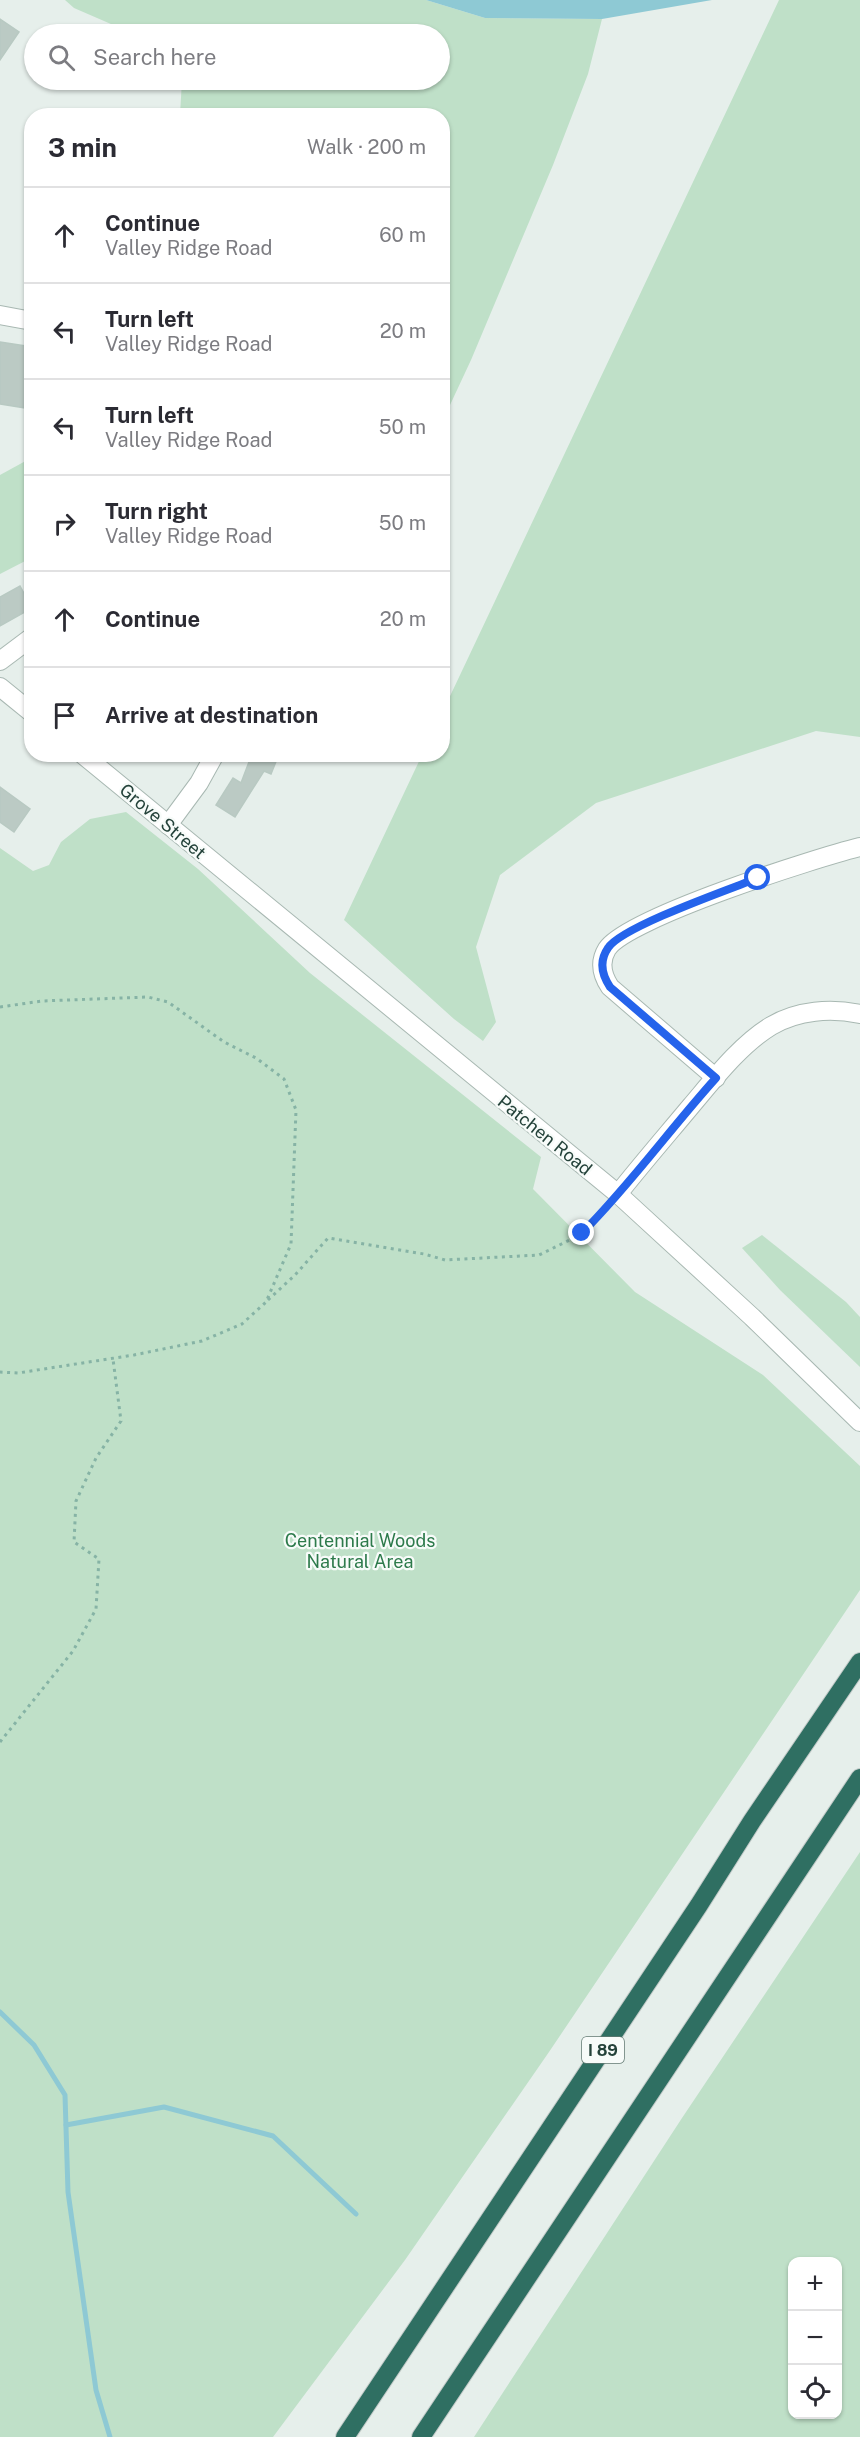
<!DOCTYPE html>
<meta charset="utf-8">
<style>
body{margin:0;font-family:"Public Sans",sans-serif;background:#f2f2f3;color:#2b2b33}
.controls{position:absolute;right:18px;bottom:18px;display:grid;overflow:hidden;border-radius:12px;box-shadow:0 2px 4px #0004}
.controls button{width:54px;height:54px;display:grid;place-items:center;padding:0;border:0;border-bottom:2px solid #e1e1e2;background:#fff;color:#2b2b33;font:30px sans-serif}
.stop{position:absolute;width:18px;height:18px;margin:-14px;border:4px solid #2563eb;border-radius:50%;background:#fff}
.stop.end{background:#2563eb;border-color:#fff;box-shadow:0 2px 6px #0008}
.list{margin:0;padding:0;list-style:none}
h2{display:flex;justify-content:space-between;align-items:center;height:78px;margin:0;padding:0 24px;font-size:26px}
h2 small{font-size:20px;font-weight:400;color:#7c7c81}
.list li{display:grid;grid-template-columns:39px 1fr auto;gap:18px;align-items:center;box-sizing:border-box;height:96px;padding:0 24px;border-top:2px solid #e1e1e2}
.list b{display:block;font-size:22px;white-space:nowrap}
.list p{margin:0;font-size:20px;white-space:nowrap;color:#7c7c81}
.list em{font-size:20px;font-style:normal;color:#7c7c81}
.icon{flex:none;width:33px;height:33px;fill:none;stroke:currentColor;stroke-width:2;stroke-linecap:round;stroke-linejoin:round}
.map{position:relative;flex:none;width:860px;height:2437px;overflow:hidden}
.search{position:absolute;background:#fff;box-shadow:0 2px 4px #0004;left:24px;top:24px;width:426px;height:66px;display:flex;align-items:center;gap:15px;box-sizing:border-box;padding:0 21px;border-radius:33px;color:#7c7c81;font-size:22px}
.panel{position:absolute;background:#fff;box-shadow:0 2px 4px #0004;left:24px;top:108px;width:426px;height:654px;border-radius:24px}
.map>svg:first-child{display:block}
</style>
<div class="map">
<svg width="860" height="2437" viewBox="0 0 860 2437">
<rect width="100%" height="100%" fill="#e6efeb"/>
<g fill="#bfe0c8" fill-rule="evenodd">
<polygon points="65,0 426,0 485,18 602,19 588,74 553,165 471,360 443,420 442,116 180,115 182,80 440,80 440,34 134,34 74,8"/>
<polygon points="779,0 860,0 860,737 816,731 596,803 500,875 476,947 496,1022 483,1041 454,1019 344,920 422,755 442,754 443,711"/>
<polygon points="31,458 31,558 0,574 0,475"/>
<polygon points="126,812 198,869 310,973 541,1157 533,1189 635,1292 763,1375 860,1466 860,1590 549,2052 405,2260 273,2437 0,2437 0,848 33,871 49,865 61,842 90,819"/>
<polygon points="762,1235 846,1302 860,1317 860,1367 780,1290 742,1248"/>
<path d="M860,1852V2437H474L682,2118ZM792,2262H838V2414H792Z"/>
</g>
<polygon fill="#8ec9d4" points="426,0 712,0 602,19 485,18"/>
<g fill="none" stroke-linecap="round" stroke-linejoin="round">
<g stroke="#8ec9d4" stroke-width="5">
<polyline points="0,2012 34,2045 65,2095 68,2192 96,2390 110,2437"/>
<polyline points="66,2125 164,2107 273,2136 356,2214"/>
</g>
</g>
<g fill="#bbcac4" stroke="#b8c9c2" stroke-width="1.5">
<polygon points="0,19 19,32 0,60"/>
<polygon points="0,342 32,347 32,409 0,404"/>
<polygon points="20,586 32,608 0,626 0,597"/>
<polygon points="252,754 279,754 271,774 264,771 235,817 216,805 233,778 241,783"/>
<polygon points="0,787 30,809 14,832 0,822"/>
</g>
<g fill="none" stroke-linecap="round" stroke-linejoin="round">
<defs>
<g id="minor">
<polyline points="0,315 32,321"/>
<polyline points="0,661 32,637"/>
<polyline points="0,687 32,713"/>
<polyline points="82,754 618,1194 752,1317 860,1422"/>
<polyline points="168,825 199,783 215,754"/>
<path d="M716,1078L610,987C602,975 599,962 607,949C626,918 819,857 860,847"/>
<path d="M618,1194C641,1165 666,1136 691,1106C714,1079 740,1045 771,1026C798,1010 831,1008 860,1014"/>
</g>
<g id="highway">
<polyline points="345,2437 699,1905 752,1821 860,1662"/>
<polyline points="421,2437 860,1778"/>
</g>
</defs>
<use href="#minor" stroke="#a8b8b2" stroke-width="20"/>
<use href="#highway" stroke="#c2cac8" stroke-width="20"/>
<g stroke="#86b3a5" stroke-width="3" stroke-dasharray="3 4.5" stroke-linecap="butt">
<polyline points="0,1007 42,1001 148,997 168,1002 224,1042 256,1058 284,1079 296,1110 291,1244 266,1302 242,1324 202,1341 134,1355 18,1373 0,1372"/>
<polyline points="268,1300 295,1275 328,1238 424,1254 445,1260 539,1255 582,1234 608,1208"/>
<polyline points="0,1742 73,1651 96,1609 99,1559 74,1542 76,1501 96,1458 121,1421 113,1359"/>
</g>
<use href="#minor" stroke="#fff" stroke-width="18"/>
<use href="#highway" stroke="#2f6f62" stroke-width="18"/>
</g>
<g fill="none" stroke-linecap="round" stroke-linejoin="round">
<path stroke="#2563eb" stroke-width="8" d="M582,1233C630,1185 670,1129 716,1078L610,987C602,975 599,961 608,948C621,927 730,889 758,878"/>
</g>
<g text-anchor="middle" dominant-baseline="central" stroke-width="4.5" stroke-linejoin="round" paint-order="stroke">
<rect fill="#f7fbf9" stroke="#637a73" stroke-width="1.5" x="582" y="2037" width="42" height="26" rx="4.5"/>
<g font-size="16" font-weight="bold" fill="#24423a">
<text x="603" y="2050">I 89</text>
</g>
<g font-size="18" fill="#24423a" stroke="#f7fbf9">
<text transform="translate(163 821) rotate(40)">Grove Street</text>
<text transform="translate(545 1135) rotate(39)">Patchen Road</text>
</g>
<g font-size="18" fill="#2d7a4b" stroke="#f7fbf9">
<text x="360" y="1540">Centennial Woods<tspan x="360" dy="21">Natural Area</tspan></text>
</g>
</g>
</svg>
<div class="controls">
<button>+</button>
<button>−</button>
<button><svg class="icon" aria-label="locate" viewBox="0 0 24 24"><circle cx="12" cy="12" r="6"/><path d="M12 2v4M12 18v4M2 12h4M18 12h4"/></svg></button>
</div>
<div class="stop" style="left:758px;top:878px"></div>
<div class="stop end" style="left:582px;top:1233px"></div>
<div class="search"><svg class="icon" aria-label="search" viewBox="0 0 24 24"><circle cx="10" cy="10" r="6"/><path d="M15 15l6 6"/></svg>Search here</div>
<section class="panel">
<h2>3 min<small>Walk · 200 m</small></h2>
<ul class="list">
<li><svg class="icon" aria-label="ahead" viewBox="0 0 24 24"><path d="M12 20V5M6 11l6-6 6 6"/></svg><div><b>Continue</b><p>Valley Ridge Road</p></div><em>60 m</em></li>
<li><svg class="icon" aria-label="left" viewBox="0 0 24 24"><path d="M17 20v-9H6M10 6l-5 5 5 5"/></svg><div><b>Turn left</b><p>Valley Ridge Road</p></div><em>20 m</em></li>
<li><svg class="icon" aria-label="left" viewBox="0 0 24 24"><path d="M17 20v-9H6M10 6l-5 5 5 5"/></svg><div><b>Turn left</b><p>Valley Ridge Road</p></div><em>50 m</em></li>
<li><svg class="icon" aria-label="right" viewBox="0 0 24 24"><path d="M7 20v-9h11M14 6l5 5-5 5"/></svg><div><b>Turn right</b><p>Valley Ridge Road</p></div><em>50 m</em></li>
<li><svg class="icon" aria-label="ahead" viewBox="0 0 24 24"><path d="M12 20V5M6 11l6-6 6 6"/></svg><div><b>Continue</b></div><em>20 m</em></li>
<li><svg class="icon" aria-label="arrive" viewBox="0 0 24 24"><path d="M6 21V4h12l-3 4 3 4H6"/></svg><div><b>Arrive at destination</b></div></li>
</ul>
</section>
</div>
